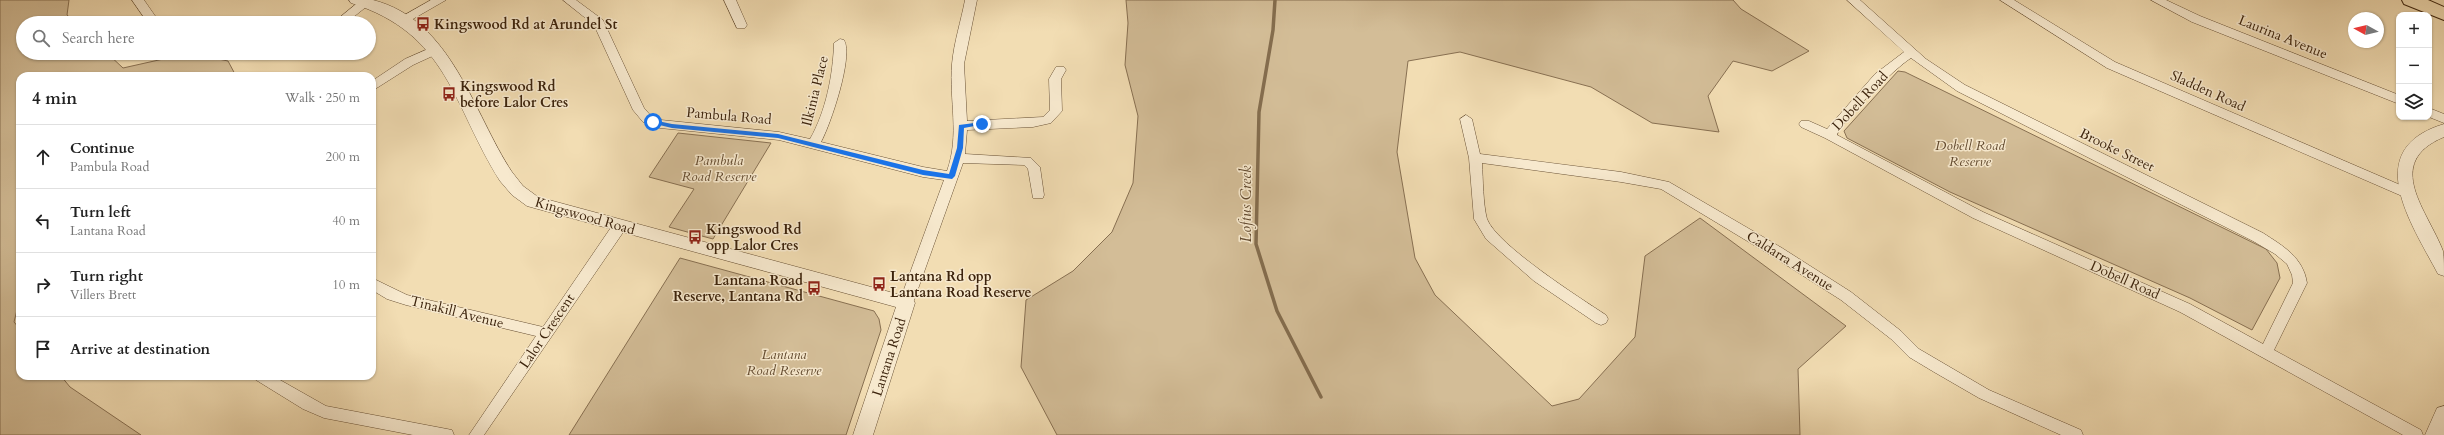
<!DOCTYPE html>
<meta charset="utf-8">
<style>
body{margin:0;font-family:Cardo,serif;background:#f2f2f2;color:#222}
.controls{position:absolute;right:12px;top:12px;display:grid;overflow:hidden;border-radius:8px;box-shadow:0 1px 3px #0004}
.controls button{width:36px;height:36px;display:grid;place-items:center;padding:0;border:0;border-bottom:1px solid #e0e0e0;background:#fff;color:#222;font:20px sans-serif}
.compass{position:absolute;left:2348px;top:12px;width:36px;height:36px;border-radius:50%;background:#fff;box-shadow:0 1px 3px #0004;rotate:278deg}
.stop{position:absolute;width:12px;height:12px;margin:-9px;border:3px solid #1a73e8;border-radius:50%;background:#fff}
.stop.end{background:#1a73e8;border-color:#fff;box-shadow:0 1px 4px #0008}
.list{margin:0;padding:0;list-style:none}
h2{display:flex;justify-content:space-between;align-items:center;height:52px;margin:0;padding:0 16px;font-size:17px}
h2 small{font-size:13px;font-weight:400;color:#767676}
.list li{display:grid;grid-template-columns:26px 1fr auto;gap:12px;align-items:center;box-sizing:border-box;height:64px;padding:0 16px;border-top:1px solid #e0e0e0}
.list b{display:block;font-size:15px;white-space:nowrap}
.list p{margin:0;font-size:13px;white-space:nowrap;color:#767676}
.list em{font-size:13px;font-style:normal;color:#767676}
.icon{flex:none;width:22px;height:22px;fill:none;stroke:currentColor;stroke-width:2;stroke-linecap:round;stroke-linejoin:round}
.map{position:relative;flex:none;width:2444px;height:435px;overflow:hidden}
.search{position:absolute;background:#fff;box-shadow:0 1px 3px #0004;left:16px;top:16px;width:360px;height:44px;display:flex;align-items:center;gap:10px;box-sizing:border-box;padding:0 14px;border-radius:22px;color:#767676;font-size:15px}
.panel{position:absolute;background:#fff;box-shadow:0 1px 3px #0004;left:16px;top:72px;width:360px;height:308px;border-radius:12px}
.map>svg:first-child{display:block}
</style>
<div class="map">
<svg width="2444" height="435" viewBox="0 0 2444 435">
<rect width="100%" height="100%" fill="#f2ddb3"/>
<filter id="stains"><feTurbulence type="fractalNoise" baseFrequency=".005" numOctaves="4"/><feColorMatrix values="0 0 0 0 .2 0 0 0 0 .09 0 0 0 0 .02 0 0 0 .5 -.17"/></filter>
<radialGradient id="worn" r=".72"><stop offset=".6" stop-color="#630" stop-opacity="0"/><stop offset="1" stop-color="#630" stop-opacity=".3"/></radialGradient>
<g fill="#d3bd97" stroke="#887052">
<polygon points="0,0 69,0 67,15 76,23 23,23 23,53 107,53 123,68 190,53 228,61 236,76 20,76 20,298 14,322 20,329 20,376 61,376 70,387 141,435 0,435"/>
<polygon points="1126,0 1733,0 1741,9 1809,51 1772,71 1733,61 1708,96 1719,132 1652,123 1591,87 1460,52 1408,61 1397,152 1415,258 1435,295 1552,406 1579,399 1635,337 1645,256 1700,218 1846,326 1798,369 1800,435 1057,435 1021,367 1026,300 1073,271 1112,232 1133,183 1138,116 1125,65 1128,23"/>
<polygon points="1898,71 1905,72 2266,249 2277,263 2280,278 2252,330 2190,298 1950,192 1847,138 1844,131"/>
<polygon points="678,133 771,143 713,239 669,227 694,189 649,177"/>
<polygon points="680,258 874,311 879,319 881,330 846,435 569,435"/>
</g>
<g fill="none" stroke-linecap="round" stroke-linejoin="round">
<polyline stroke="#846d4e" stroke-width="3.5" points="1275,0 1273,30 1259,112 1256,244 1277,311 1321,397"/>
<defs>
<g id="minor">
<polygon points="132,0 144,0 160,23 148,23"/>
<polygon points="361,0 367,0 371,3 346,23 333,23"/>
<polygon points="431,0 446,0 406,23 398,23 396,20"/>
<path d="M563,0H576L603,20L644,108L651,116L661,120L779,132L810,139C826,111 833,75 834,43L840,39L844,40C854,56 830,126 821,142L923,167L947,171C960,135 949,100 952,64C954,42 961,21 965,0H977L964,64L967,121L1043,117L1050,110L1049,79L1056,67H1064L1066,70L1061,79L1062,111L1051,123L1033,127L967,130L965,154L1031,158L1040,167L1044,195L1043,198H1033L1028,169L1024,165L963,163L913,303L911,307H901L899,303L944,180L923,177L779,140L660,128L643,122L633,110L594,25Z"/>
<polygon points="724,0 736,0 747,25 745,28 737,28"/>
<path d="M1847,0H1860L1926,59L1965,85L2263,233C2283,246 2303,257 2307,283L2274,350L2421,430L2423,435H2403L2180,312L1973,218L1825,138L1801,127L1799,124L1801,121H1809L1827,129L1875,74L1904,52ZM1911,58L1957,91L2253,241L2275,254L2287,264L2292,275L2293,283L2263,344L2190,304L1983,212L1837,135C1841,121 1896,67 1911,58Z"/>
<polygon points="2000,0 2014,0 2115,62 2412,190 2413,193 2412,196 2402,196 2107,68"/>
<polygon points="2151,0 2166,0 2200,16 2399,95 2399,104 2192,22"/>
<polygon points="435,46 441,50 439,53 413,65 372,91 372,81 405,59"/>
<polygon points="215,53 231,53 225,57 217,56"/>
<polygon points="2429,108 2444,114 2444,123 2429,117"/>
<path d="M1466,115L1472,119L1480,154L1621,172L1669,182L1782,248L1851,292L1901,331L1919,349L1989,390L2081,430L2083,435H2061L1979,398L1934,372L1909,357L1891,339L1841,300L1772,256L1661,189L1621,182L1482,163C1483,179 1483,204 1487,219C1497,245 1580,298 1606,315L1608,319L1606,323L1601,325L1596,323L1534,281L1486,239L1474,219L1469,158L1460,119Z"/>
<polygon points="619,222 624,223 626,227 624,231 484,435 469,435 536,336 406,305 387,299 372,290 372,278 407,295 543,327 614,223"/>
<polygon points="254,376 273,376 326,406 447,429 452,430 454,435 413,435 324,418 303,409 256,380"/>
</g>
<g id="tertiary">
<path d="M349,0C356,0 366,0 373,0C452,20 473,113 512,172L523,186L538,197L912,298L915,303L873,435H853L896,307L527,206L512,195L500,181C452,105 449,34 351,3Z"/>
<path d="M2444,124V137C2382,163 2428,211 2443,251C2444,258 2444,269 2444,276L2438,274C2411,223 2360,149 2444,124Z"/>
<polygon points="2444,406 2444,435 2425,435 2437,408"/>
</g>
<polygon id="trunk" points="2402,0 2428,0 2444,7 2444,20 2404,4"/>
</defs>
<use href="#minor" stroke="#6a5236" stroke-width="1"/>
<use href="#tertiary" stroke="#6a5236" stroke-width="1"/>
<use href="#trunk" stroke="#3c230c" stroke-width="2"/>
<use href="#minor" fill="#f7e9ce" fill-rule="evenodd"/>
<use href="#tertiary" fill="#f7e9ce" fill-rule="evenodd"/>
<use href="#trunk" fill="#f2ddb3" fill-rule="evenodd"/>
</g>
<polygon fill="#1a73e8" points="653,120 672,124 778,134 923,170 949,174 957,148 959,125 982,122 985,124 964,128 963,148 955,176 952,179 923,175 778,138 672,128 651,123"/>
<defs>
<symbol id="bus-bare" viewBox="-9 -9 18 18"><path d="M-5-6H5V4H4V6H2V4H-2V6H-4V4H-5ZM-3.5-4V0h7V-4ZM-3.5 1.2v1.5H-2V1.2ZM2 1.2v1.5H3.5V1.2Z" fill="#8f2418" stroke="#f7e9ce" stroke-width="2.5" paint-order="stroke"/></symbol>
</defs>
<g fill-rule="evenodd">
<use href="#bus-bare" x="413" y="14" width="20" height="20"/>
<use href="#bus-bare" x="439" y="84" width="20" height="20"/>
<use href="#bus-bare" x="685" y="227" width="20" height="20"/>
<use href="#bus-bare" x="869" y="274" width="20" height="20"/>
<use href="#bus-bare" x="804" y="278" width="20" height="20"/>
</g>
<g text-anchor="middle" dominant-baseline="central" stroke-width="3" stroke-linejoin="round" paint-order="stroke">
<g font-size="14" font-weight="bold" fill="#3c230c" stroke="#f7e9ce" text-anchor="start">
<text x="434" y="24">Kingswood Rd at Arundel St</text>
<text x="460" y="86">Kingswood Rd<tspan x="460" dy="16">before Lalor Cres</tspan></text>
<text x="706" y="229">Kingswood Rd<tspan x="706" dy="16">opp Lalor Cres</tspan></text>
<text x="890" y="276">Lantana Rd opp<tspan x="890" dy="16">Lantana Road Reserve</tspan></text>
<text x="803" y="280" text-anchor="end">Lantana Road<tspan x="803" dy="16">Reserve, Lantana Rd</tspan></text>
</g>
<g font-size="14" fill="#3c230c" stroke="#f7e9ce">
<text transform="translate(2283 37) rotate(22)">Laurina Avenue</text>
<text transform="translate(815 91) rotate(-76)">Ilkinia Place</text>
<text transform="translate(2208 91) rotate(24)">Sladden Road</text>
<text transform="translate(1860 101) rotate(-47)">Dobell Road</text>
<text transform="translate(729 116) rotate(5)">Pambula Road</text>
<text transform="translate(2117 150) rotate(26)">Brooke Street</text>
<text transform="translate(585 216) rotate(16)">Kingswood Road</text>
<text transform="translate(1790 261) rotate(32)">Caldarra Avenue</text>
<text transform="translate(2125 280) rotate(24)">Dobell Road</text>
<text transform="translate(457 312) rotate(14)">Tinakill Avenue</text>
<text transform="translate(547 331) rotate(-56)">Lalor Crescent</text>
<text transform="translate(889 357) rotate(-72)">Lantana Road</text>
</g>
<g font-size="14" font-style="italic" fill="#624a2f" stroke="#f7e9ce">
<text x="1970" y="145">Dobell Road<tspan x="1970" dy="16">Reserve</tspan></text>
<text x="719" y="160">Pambula<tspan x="719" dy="16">Road Reserve</tspan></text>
<text x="784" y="354">Lantana<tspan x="784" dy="16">Road Reserve</tspan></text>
</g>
<g font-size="15" font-style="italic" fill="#60482d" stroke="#f7e9ce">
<text transform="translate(1246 204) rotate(-90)">Loftus Creek</text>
</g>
</g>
<rect width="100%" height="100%" filter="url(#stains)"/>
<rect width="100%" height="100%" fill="url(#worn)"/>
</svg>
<div class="controls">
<button>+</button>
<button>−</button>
<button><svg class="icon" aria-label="layers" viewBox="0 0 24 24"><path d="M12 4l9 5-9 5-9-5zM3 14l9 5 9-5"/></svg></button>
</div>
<svg class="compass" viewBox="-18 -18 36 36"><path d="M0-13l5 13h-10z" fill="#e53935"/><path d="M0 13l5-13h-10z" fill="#767676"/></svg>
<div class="stop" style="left:653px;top:122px"></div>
<div class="stop end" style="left:982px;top:124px"></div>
<div class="search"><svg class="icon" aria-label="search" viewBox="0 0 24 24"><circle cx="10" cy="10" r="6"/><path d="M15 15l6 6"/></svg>Search here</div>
<section class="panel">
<h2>4 min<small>Walk · 250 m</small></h2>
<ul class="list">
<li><svg class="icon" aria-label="ahead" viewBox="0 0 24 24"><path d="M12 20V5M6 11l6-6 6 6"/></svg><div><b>Continue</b><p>Pambula Road</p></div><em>200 m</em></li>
<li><svg class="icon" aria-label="left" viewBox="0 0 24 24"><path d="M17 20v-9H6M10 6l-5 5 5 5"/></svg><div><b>Turn left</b><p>Lantana Road</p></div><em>40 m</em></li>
<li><svg class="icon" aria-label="right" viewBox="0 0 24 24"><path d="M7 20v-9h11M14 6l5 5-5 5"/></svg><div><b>Turn right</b><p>Villers Brett</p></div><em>10 m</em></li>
<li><svg class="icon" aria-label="arrive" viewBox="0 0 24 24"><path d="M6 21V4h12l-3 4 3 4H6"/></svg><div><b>Arrive at destination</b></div></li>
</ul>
</section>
</div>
